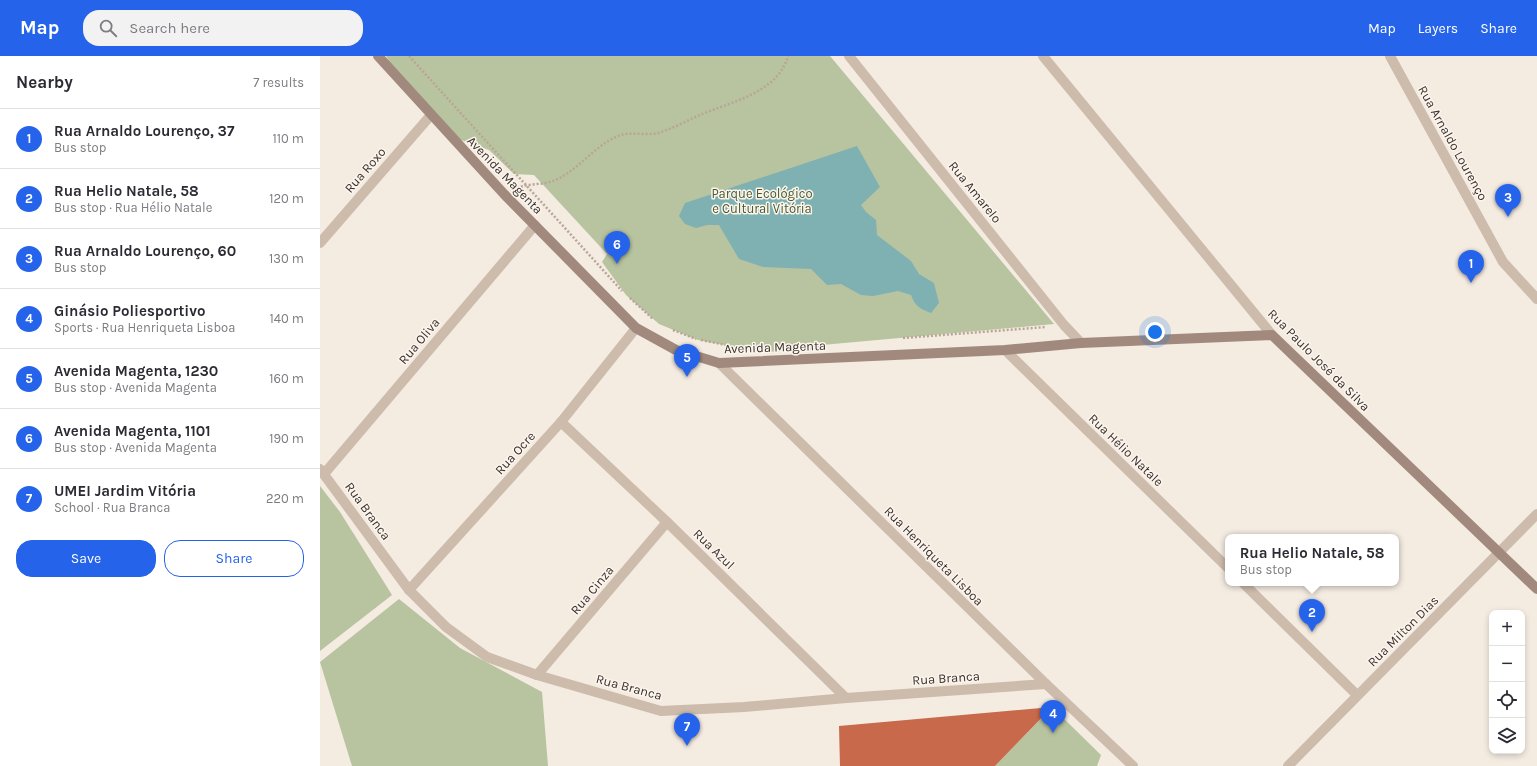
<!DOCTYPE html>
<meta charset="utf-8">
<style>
body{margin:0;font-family:Karla,sans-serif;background:#f2f2f3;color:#2b2b33}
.controls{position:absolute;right:12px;bottom:12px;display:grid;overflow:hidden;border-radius:8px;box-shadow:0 2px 6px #0003}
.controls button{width:36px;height:36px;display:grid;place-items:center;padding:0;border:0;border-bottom:1px solid #e1e1e2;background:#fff;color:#2b2b33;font:20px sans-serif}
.you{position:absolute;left:835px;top:276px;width:14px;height:14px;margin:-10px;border:3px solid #fff;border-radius:50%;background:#1a73e8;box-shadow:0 0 0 6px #1a73e833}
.badge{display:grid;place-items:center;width:26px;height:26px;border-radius:50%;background:#2563eb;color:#fff;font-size:13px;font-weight:700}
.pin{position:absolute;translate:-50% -33px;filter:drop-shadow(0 1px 2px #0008)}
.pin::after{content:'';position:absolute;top:21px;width:14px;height:12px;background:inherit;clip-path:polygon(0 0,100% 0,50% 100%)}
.popup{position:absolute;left:905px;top:478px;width:174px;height:52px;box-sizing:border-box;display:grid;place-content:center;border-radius:8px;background:#fff;filter:drop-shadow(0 1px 3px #0005);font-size:13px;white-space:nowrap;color:#7c7c81}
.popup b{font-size:15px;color:#2b2b33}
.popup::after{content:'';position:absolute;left:50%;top:100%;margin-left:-8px;border:8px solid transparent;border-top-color:#fff}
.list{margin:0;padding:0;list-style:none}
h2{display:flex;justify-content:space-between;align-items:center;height:52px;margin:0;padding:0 16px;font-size:17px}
h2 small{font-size:13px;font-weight:400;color:#7c7c81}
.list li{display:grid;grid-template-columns:26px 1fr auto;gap:12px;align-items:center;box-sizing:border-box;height:60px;padding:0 16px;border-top:1px solid #e1e1e2}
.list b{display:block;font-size:15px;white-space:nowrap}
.list p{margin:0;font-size:13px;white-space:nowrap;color:#7c7c81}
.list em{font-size:13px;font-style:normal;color:#7c7c81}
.actions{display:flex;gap:8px;padding:12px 16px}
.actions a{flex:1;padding:9px 0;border:1px solid #2563eb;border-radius:16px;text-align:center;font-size:14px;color:#2563eb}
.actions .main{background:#2563eb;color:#fff}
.icon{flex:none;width:22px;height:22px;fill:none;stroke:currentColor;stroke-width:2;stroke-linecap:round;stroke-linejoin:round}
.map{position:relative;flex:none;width:1217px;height:710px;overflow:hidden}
header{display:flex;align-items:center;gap:24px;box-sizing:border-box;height:56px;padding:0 20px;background:#2563eb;color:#fff}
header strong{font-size:19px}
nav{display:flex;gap:22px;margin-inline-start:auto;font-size:14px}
.search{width:280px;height:36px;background:#f2f2f3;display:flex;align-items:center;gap:10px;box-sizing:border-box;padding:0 14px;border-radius:16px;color:#7c7c81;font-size:15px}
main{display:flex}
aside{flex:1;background:#fff}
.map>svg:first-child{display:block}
</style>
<header>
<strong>Map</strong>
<div class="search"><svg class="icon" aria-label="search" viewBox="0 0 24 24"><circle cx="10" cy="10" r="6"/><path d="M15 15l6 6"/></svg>Search here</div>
<nav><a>Map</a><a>Layers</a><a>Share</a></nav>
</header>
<main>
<aside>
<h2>Nearby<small>7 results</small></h2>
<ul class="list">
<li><span class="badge">1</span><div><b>Rua Arnaldo Lourenço, 37</b><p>Bus stop</p></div><em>110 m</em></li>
<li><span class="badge">2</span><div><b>Rua Helio Natale, 58</b><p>Bus stop · Rua Hélio Natale</p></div><em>120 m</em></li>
<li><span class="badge">3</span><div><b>Rua Arnaldo Lourenço, 60</b><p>Bus stop</p></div><em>130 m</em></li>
<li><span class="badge">4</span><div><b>Ginásio Poliesportivo</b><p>Sports · Rua Henriqueta Lisboa</p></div><em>140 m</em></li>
<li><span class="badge">5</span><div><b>Avenida Magenta, 1230</b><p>Bus stop · Avenida Magenta</p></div><em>160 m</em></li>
<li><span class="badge">6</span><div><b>Avenida Magenta, 1101</b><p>Bus stop · Avenida Magenta</p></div><em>190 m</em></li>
<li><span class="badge">7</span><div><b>UMEI Jardim Vitória</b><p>School · Rua Branca</p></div><em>220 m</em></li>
</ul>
<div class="actions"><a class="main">Save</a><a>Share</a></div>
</aside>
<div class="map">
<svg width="1217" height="710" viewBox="0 0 1217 710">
<rect width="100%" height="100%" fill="#f4ebe1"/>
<g fill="#b8c4a0">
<polygon points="66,0 510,0 734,268 502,289 498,294 442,296 378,284 339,268 306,239 282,206 287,198 214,119 194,118 169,94 124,78 77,20"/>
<polygon points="0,430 20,456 72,539 0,595"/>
<polygon points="79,543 140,592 222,636 228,710 32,710 0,606"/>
<polygon points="732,651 781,699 777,710 675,710"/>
</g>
<path fill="#7fb0b2" d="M537,90L560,131L541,149L546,156L556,164L557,179L591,205L599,218L614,227L619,247L611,257C600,253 595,250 591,239L578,235L553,240L541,239L521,228L507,229L491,213L443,211L419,203L399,169H387L376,172L365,168L359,160L365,147Z"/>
<polygon fill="#c8694b" points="732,651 675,710 520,710 519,670"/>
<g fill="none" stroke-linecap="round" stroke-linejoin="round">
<g stroke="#b9a596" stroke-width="2.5" stroke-dasharray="2 2" stroke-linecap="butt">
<polyline points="89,0 302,235"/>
<path d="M197,132C210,127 223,129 233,125C257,116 275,89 298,80C310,75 325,80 338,77C352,73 366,65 380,59C410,46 458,37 468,0"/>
<polyline points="310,242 333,263"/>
<polyline points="353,274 376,283"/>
<polyline points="583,282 726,271"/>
<polyline points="381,284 411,290"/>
</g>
<g stroke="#cdbbac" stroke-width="10">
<polyline points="529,0 744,269 761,287"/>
<polyline points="723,0 952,279"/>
<polyline points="1070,0 1183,206 1217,243"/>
<polyline points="0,187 111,59"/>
<polyline points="685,294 908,512"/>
<polyline points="399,307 726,628 813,710"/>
<polyline points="241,366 347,466 526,642"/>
<polyline points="0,413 89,534 126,571 167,601 217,619 341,655 424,651 526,642 726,628"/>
<polyline points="4,418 215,169"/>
<polyline points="923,527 1037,639"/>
<polyline points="89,534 241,366 316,272"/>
<polyline points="217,619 347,466"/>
<polyline points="968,710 1217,458"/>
</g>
<polyline stroke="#a18a7d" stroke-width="10" points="58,0 184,138 316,272 356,294 399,307 685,294 761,287 952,279 1217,533"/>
</g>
<g text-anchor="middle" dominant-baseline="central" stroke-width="3" stroke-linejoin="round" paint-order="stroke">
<g font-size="13" fill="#3b302b" stroke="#fbf5ee">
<text transform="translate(1133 87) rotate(61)">Rua Arnaldo Lourenço</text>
<text transform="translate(45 114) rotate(-49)">Rua Roxo</text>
<text transform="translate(185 119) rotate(46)">Avenida Magenta</text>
<text transform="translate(655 136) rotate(51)">Rua Amarelo</text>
<text transform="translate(99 285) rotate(-50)">Rua Oliva</text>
<text transform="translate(455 291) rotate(-2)">Avenida Magenta</text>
<text transform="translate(999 304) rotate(45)">Rua Paulo José da Silva</text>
<text transform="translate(806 394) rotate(44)">Rua Hélio Natale</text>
<text transform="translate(195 397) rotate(-48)">Rua Ocre</text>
<text transform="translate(48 455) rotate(54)">Rua Branca</text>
<text transform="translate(394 493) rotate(44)">Rua Azul</text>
<text transform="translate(614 500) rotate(45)">Rua Henriqueta Lisboa</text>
<text transform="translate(272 534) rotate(-50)">Rua Cinza</text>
<text transform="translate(1083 575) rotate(-45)">Rua Milton Dias</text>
<text transform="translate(626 622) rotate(-4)">Rua Branca</text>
<text transform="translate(309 631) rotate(15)">Rua Branca</text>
</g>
<g font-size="13" fill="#4a5a2e" stroke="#fbf5ee">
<text x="442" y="137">Parque Ecológico<tspan x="442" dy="15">e Cultural Vitória</tspan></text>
</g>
</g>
</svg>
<div class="controls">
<button>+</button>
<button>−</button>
<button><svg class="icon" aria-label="locate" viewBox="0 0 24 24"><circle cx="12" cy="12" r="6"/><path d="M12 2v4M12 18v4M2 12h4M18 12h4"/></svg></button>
<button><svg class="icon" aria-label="layers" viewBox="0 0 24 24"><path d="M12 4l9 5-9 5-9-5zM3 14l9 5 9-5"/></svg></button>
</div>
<div class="you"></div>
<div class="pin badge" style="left:1151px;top:227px">1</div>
<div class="pin badge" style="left:992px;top:576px">2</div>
<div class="popup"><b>Rua Helio Natale, 58</b>Bus stop</div>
<div class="pin badge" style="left:1188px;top:161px">3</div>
<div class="pin badge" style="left:733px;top:677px">4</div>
<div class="pin badge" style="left:367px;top:321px">5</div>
<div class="pin badge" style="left:297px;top:208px">6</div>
<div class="pin badge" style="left:367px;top:690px">7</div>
</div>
</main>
